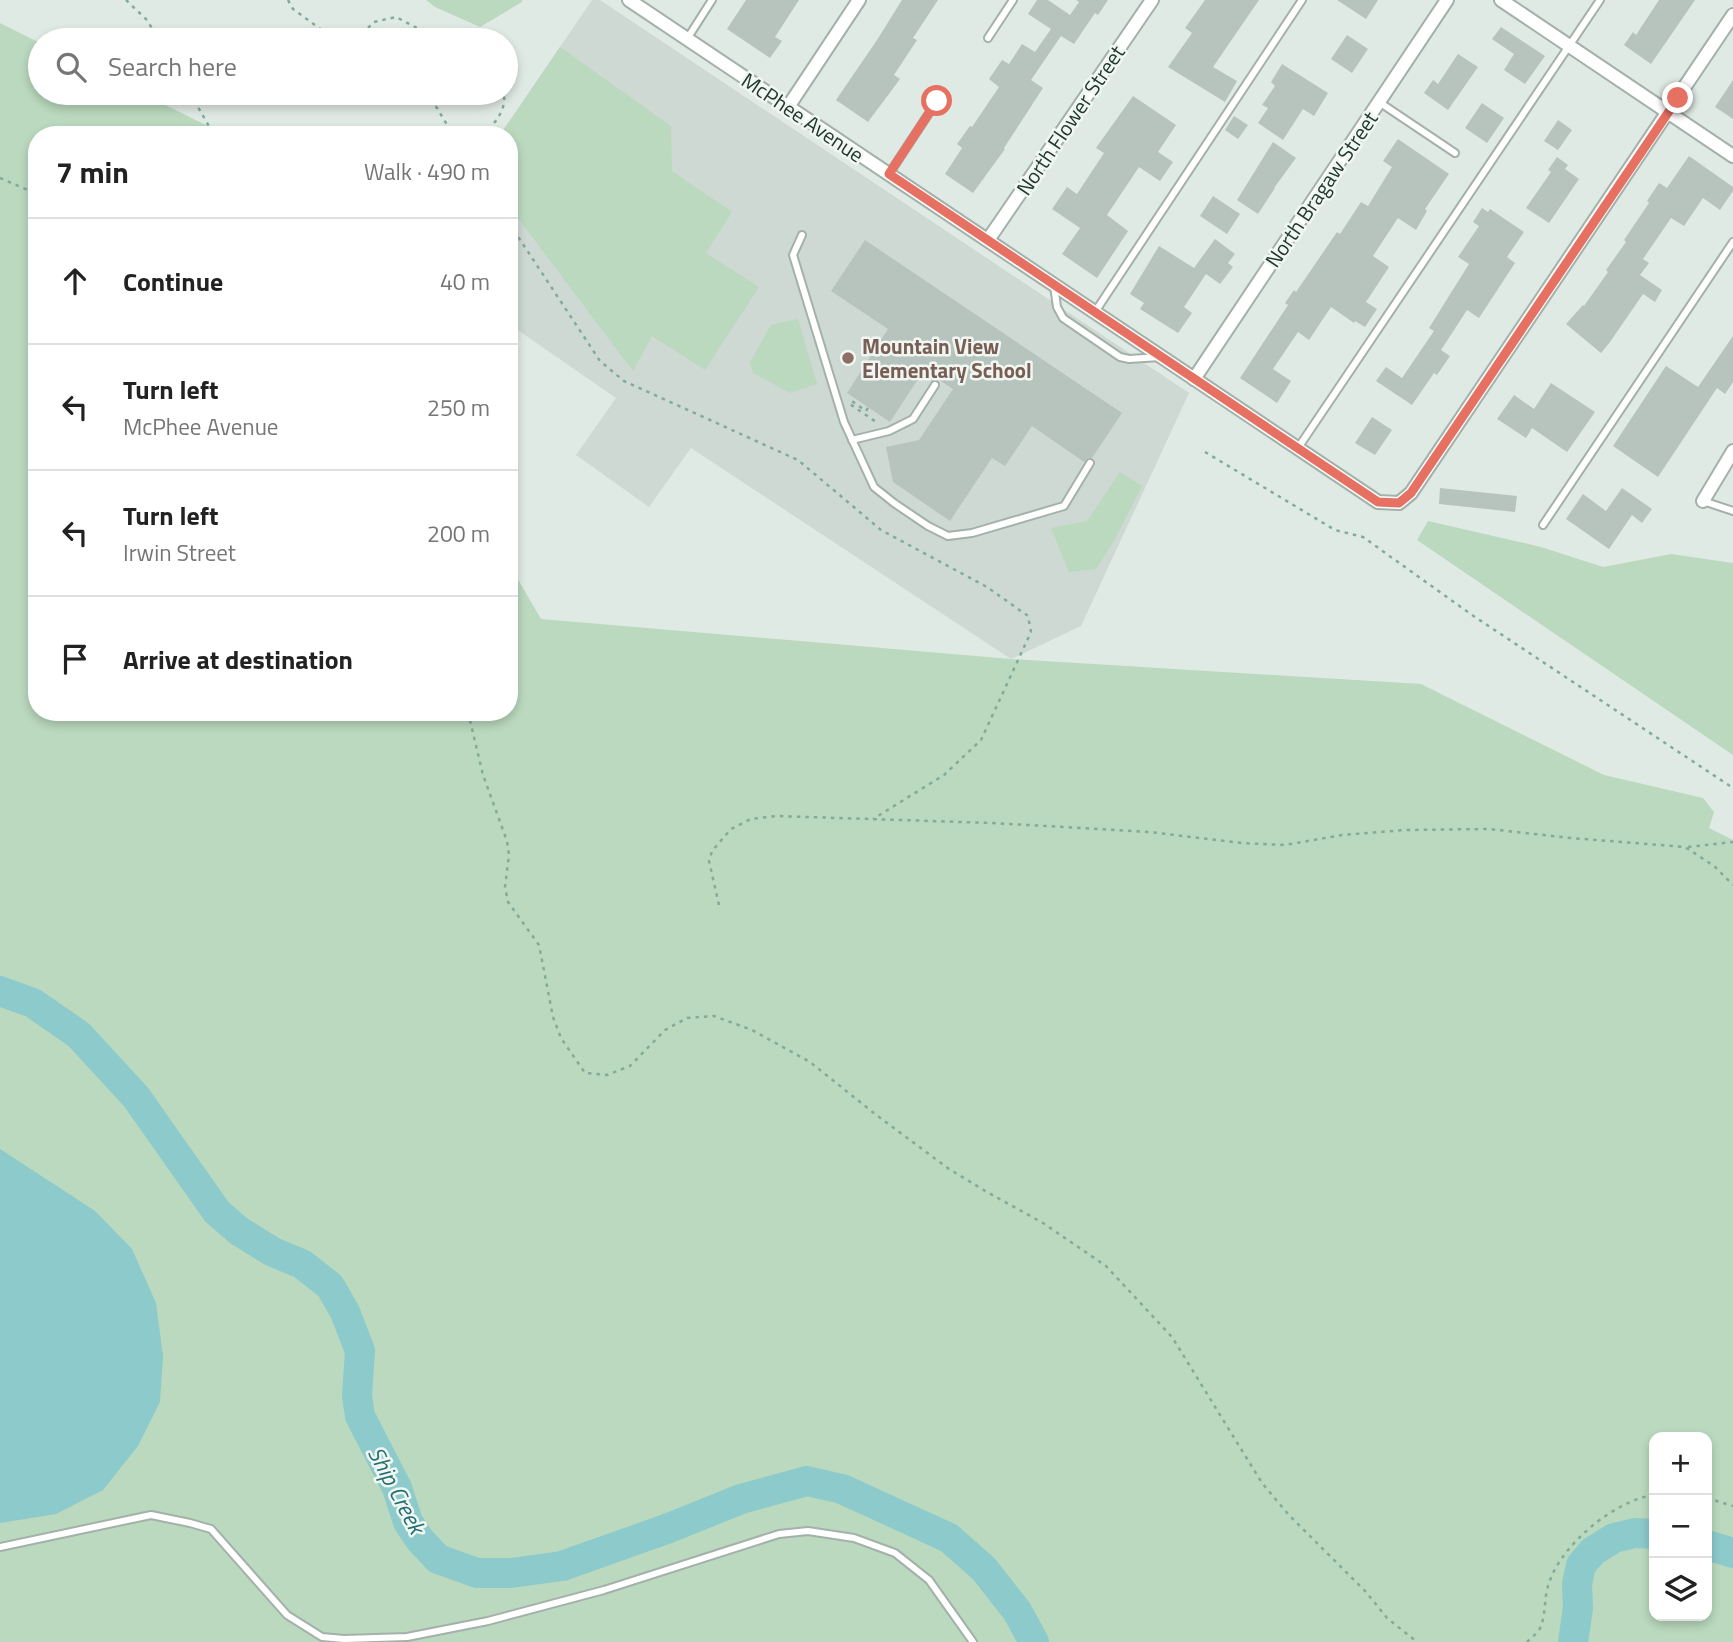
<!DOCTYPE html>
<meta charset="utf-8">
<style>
body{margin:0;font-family:"Titillium Web",sans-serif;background:#f2f2f2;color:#222}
.controls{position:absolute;right:21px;bottom:21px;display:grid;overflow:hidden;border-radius:14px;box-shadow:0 4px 10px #0003}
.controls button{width:63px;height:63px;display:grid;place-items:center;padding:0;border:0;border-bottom:2px solid #e0e0e0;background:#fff;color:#222;font:35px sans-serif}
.stop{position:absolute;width:21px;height:21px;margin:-16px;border:5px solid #e67062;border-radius:50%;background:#fff}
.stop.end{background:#e67062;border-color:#fff;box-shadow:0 2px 7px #0008}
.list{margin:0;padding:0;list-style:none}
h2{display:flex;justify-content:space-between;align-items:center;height:91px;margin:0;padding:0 28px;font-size:30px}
h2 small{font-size:23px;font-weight:400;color:#767676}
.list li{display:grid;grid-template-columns:46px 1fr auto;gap:21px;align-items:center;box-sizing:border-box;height:126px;padding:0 28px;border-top:2px solid #e0e0e0}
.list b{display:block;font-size:26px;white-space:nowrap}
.list p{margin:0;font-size:23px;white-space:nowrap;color:#767676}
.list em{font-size:23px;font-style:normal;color:#767676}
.icon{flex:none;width:38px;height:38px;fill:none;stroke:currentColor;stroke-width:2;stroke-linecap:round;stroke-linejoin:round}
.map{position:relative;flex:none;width:1733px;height:1642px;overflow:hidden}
.search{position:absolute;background:#fff;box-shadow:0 4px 10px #0003;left:28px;top:28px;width:490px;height:77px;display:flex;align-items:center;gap:18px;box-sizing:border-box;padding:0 24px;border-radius:38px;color:#767676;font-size:26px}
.panel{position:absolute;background:#fff;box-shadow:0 4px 10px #0003;left:28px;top:126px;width:490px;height:595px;border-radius:28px}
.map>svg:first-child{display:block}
</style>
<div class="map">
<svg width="1733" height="1642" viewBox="0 0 1733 1642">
<rect width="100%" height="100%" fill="#e0eae4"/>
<polygon fill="#ced9d3" points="592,0 600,0 1189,393 1081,626 1011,659 691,448 649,507 576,455 616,398 509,324 509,135 500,135"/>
<g fill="#bad9be" fill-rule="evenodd">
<polygon points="426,0 522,0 522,2 480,27 435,7"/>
<path d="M0,23L40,43V93H141L226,135H37V712H509V564L541,619L1011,659L1421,684L1604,775L1703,798L1714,812L1709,828L1733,840V1642H0ZM1654,1437H1707V1616H1654Z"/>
<polygon points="560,47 671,126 672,171 732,212 706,253 759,287 705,370 652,336 633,371 509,206 509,135 500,135"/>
<polygon points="798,319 817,384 790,393 753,373 750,362 771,325"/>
<polygon points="1120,472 1142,486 1115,539 1096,569 1069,572 1051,528 1087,521"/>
<polygon points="1428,521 1541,547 1603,567 1671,554 1733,563 1733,755 1417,540"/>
</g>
<polygon fill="#8ccacb" points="0,1149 95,1211 132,1249 156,1303 163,1356 160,1402 138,1446 103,1490 56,1514 0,1523"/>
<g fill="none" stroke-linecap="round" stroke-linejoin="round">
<g stroke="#8ccacb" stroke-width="30">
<polyline points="0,991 33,1003 79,1035 136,1097 217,1212 239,1231 273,1252 302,1264 330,1286 345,1312 360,1351 357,1396 360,1416 397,1488 408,1522 420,1540 438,1559 477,1573 511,1573 562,1566 669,1528 741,1499 807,1481 842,1489 949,1538 984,1569 1017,1611 1034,1642"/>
<polyline points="1707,1545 1733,1553"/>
<polyline points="1573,1642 1578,1608 1577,1584 1581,1565 1593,1551 1614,1538 1635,1533 1654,1534"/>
</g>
</g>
<g fill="#b6c4bd">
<polygon points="746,0 799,0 775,37 782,41 770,58 727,29"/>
<polygon points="902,0 938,0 913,38 917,40 894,75 900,79 868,122 836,100 877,40"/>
<polygon points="1037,0 1048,0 1070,15 1079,2 1076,0 1108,0 1098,15 1095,13 1074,44 1061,36 1031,80 1043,88 1004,148 1005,149 973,193 945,174 962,148 957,144 970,126 972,127 999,87 989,79 1002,60 1009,64 1022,44 1035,52 1051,29 1028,14"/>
<polygon points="1205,0 1259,0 1213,67 1237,81 1225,102 1168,67 1192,33 1185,28"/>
<polygon points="1337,0 1378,0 1366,19"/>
<polygon points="1659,0 1695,0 1651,64 1624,45 1633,32 1636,35"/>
<polygon points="1501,27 1545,56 1525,84 1504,70 1514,54 1492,39"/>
<polygon points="1347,35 1368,49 1352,73 1331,59"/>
<polygon points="1458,54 1478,67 1448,110 1424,93 1433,80 1438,84"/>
<polygon points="1282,64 1328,93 1314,116 1303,109 1283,140 1258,123 1268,108 1262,105 1275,86 1271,82"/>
<polygon points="1733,80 1733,119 1715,107"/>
<polygon points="1133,96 1176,125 1158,152 1173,162 1160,181 1139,167 1107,215 1128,231 1097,278 1062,254 1080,228 1052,209 1067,187 1077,194 1104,153 1096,148"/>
<polygon points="1482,103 1504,118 1487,143 1465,128"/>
<polygon points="1234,116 1248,125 1238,139 1225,130"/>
<polygon points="1558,120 1572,130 1558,150 1544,141"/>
<polygon points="1398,139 1449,174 1425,209 1427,211 1416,230 1398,218 1373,256 1389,267 1366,302 1377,309 1365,327 1355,321 1354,323 1331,307 1309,340 1298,332 1273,369 1291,381 1277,403 1240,378 1288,305 1285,303 1294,290 1296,292 1337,232 1340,234 1361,202 1368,206 1392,167 1383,161"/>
<polygon points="1273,142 1296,158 1274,188 1275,188 1258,214 1237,200"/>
<polygon points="1689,156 1733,187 1733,191 1720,210 1703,198 1684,226 1671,218 1643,259 1649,263 1640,275 1662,290 1655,302 1643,294 1610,342 1601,353 1566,324 1583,305 1584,306 1608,272 1606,270 1626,242 1624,240 1649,203 1647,201 1659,183 1667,188"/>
<polygon points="1557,157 1568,165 1565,169 1579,179 1549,223 1526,208 1551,172 1548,170"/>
<polygon points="1213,196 1240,214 1227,234 1200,216"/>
<polygon points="1482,208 1488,212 1490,209 1524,232 1507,257 1515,263 1479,318 1467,310 1441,350 1450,356 1437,375 1434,373 1412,405 1376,381 1386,367 1402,378 1434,331 1429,328 1469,264 1458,257 1479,226 1473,222"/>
<polygon points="1215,239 1235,254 1228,263 1233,267 1220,284 1206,274 1184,307 1192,313 1178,333 1140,309 1144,303 1130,294 1159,246 1194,268"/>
<polygon points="865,240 1122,413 1092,458 1088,458 1084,462 1032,426 1005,466 992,458 950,521 893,482 886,447 919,440 953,389 924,370 890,422 847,393 888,329 831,291"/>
<polygon points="1733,336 1733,382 1725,394 1717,388 1658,477 1613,446 1666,366 1698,387"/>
<polygon points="1551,383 1595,412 1567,452 1532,428 1526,438 1497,419 1514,395 1534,409"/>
<polygon points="1372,417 1392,430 1375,455 1355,443"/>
<polygon points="1440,488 1517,496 1515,512 1439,504"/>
<polygon points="1622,488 1652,509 1642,523 1632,515 1609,549 1566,519 1583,494 1606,511"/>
</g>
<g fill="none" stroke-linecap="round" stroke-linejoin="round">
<defs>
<g id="lane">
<polyline points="988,38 1013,0"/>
<polyline points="687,39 712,0"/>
<polyline points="1379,102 1455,153"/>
<polyline points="889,174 937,101"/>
<polyline points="802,235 793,255 844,422 874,487 894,503 928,526 948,536 972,533 1064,506 1090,463"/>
<polyline points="1054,286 1057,307 1063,318 1120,357 1129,359 1160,357"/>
<polyline points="1095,312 1302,0"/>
<polyline points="852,440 889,431 913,419 935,385"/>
<polyline points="1298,448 1600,0"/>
<polyline points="1703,501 1733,511"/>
<polyline points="1543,525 1733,242"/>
<polyline points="0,1547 151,1515 190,1523 211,1529 287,1615 322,1637 344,1639 407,1637 488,1621 604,1590 779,1534 808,1531 854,1538 895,1553 929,1580 973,1642"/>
</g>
<g id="street">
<polyline points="629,0 1378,502 1399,503 1411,493 1733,15"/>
<polyline points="1501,0 1733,156"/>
<polyline points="788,107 859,0"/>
<polyline points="988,240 1152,0"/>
<polyline points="1194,379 1447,0"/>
<polyline points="1703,501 1733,451"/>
</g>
</defs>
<use href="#lane" stroke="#a3b1aa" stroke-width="10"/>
<use href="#street" stroke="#a3b1aa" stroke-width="16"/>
<g stroke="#83ab99" stroke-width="2.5" stroke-dasharray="3.5 5" stroke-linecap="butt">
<polyline points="126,0 147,20 159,40"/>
<polyline points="288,0 293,9 326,33 349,40"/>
<polyline points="356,40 374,22 396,17 440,40"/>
<polyline points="190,93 214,135"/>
<polyline points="425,93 437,108 453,135"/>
<path d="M482,135C495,123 506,112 504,93"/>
<polyline points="0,178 37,194"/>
<polyline points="509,223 600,361 624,381 798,460 881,530 987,587 1028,616 1031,632 981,740 944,775 873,819"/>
<polyline points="868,408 866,411 852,401 850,404 876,422"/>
<polyline points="1205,452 1335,530 1363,537 1472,615 1733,788"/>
<polyline points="468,712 483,775 507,841 509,855 505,887 508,902 539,945 553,1017 561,1038 585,1073 607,1075 630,1066 665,1030 687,1018 714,1016 752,1030 810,1062 875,1114 949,1169 987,1192 1043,1223 1106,1266 1172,1337 1262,1483 1288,1514 1366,1592 1387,1618 1417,1642"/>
<polyline points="1688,847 1733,842"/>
<polyline points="719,905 709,861 712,851 731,829 751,819 776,816 993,823 1150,832 1241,843 1285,845 1342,835 1405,830 1489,829 1571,838 1685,847 1714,866 1733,885"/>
<polyline points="1707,1498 1733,1506"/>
<path d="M1527,1642C1532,1637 1539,1632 1541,1626C1546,1612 1544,1596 1549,1583C1561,1545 1615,1500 1654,1495"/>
</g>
<use href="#lane" stroke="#fff" stroke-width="6"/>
<use href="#street" stroke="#fff" stroke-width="12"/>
</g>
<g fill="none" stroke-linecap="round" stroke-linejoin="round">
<polyline stroke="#e67062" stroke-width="9" points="937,101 889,174 1378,502 1399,503 1411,493 1678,98"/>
</g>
<circle fill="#8d6e63" stroke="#f0f7f2" stroke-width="2.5" cx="848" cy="358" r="7"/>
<g text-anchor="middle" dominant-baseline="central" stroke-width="5" stroke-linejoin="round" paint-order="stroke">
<g font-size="21" fill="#22382f" stroke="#f0f7f2">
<text transform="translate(803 117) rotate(34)">McPhee Avenue</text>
<text transform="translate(1070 120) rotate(-56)">North Flower Street</text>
<text transform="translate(1321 189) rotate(-56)">North Bragaw Street</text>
</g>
<g font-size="21" font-weight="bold" fill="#785e54" stroke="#f0f7f2" text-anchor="start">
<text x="862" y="346">Mountain View<tspan x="862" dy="24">Elementary School</tspan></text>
</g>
<g font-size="23" font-style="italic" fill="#226d6f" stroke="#f0f7f2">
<text transform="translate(397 1490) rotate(62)">Ship Creek</text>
</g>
</g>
</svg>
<div class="controls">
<button>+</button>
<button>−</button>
<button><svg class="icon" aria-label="layers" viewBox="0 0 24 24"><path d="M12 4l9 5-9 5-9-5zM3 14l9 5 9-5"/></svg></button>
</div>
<div class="stop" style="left:937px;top:101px"></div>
<div class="stop end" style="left:1678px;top:98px"></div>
<div class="search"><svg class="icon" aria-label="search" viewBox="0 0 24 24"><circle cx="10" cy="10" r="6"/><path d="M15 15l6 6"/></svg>Search here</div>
<section class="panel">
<h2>7 min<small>Walk · 490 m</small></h2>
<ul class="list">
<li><svg class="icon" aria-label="ahead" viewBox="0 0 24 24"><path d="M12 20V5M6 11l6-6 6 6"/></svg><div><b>Continue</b></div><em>40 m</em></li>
<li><svg class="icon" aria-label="left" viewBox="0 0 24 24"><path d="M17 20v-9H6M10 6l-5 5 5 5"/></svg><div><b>Turn left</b><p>McPhee Avenue</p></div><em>250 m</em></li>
<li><svg class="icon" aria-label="left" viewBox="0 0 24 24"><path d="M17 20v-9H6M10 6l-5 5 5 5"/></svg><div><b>Turn left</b><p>Irwin Street</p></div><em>200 m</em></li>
<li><svg class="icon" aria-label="arrive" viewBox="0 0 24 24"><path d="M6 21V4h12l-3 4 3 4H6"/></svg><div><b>Arrive at destination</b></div></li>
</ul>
</section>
</div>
